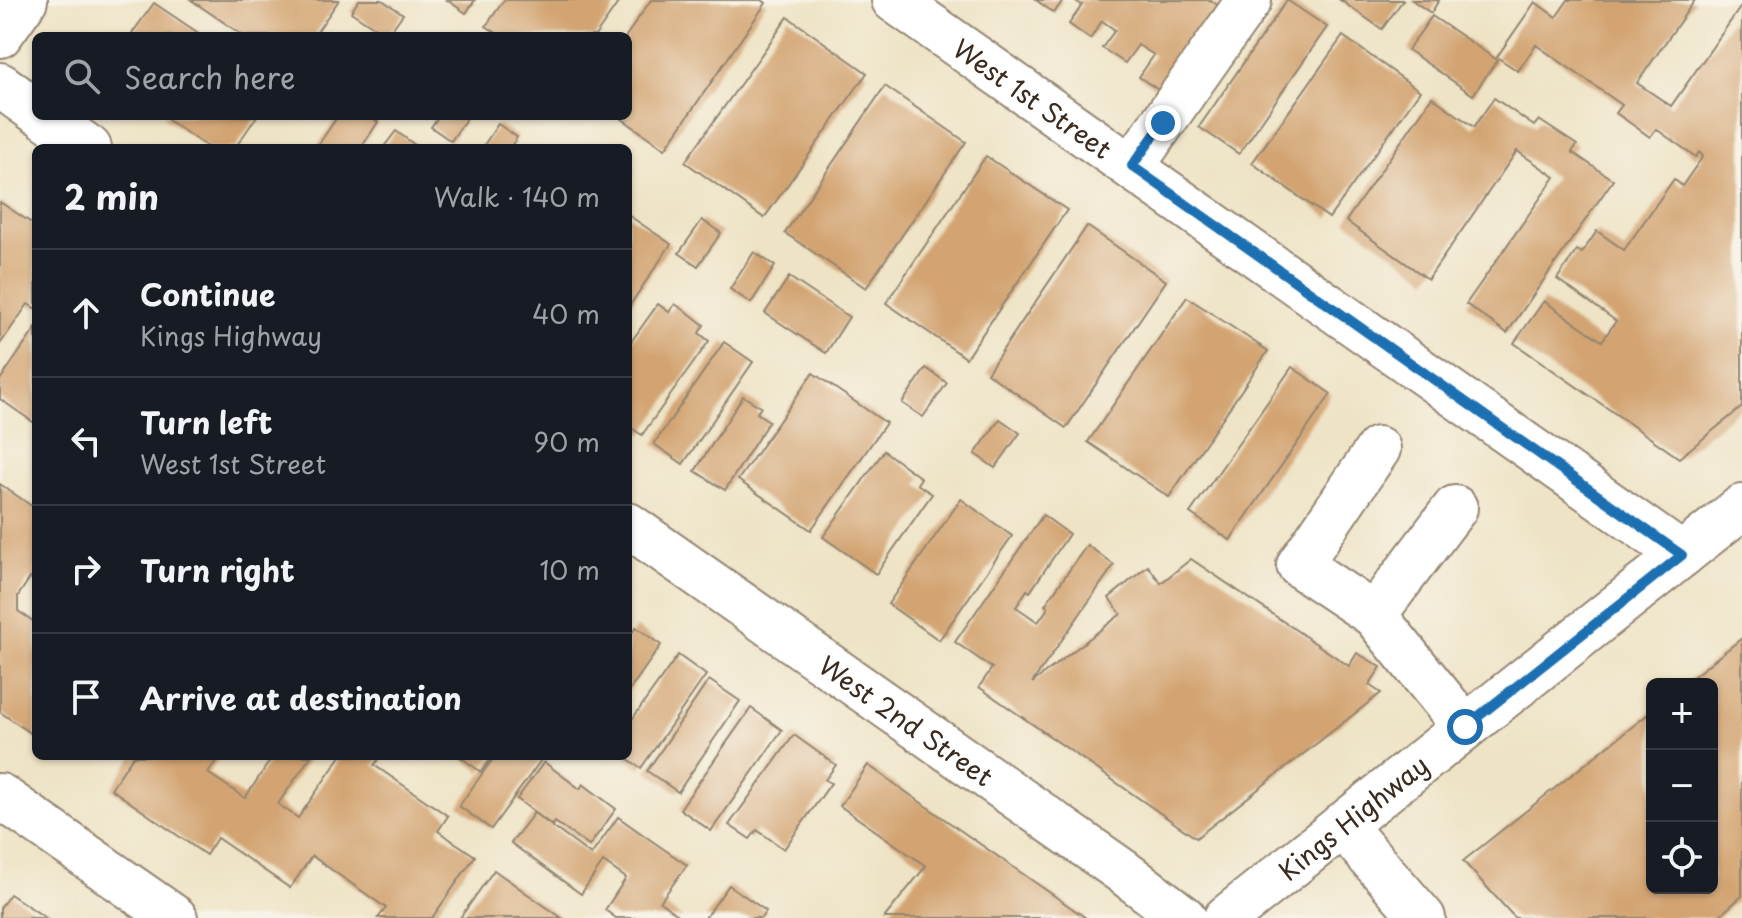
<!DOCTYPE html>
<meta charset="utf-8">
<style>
body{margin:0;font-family:"Playpen Sans",sans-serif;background:#20242c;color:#f1f3f6}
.controls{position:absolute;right:24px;bottom:24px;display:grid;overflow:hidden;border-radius:12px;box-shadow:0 2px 6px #0004}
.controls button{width:72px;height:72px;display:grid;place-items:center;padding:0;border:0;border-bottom:2px solid #363941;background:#171b24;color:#f1f3f6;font:40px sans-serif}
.stop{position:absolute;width:24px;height:24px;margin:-18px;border:6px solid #1f6fb2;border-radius:50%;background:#fff}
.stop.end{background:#1f6fb2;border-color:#fff;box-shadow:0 2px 8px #0008}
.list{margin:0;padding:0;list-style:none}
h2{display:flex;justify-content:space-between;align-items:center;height:104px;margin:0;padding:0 32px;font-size:34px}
h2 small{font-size:26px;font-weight:400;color:#9ea1a6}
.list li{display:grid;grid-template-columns:52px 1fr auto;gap:24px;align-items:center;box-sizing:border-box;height:128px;padding:0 32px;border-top:2px solid #363941}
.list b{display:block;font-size:30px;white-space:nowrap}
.list p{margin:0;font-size:26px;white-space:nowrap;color:#9ea1a6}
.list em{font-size:26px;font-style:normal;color:#9ea1a6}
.icon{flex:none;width:44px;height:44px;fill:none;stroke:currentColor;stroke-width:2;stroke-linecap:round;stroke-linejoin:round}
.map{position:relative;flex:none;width:1742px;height:918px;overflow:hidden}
.search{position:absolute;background:#171b24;box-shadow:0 2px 6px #0004;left:32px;top:32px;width:600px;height:88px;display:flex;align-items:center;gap:20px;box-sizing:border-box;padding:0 28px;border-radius:12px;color:#9ea1a6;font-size:30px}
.panel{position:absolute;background:#171b24;box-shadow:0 2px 6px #0004;left:32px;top:144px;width:600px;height:616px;border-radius:12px}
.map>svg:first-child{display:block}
</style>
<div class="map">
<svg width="1742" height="918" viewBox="0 0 1742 918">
<rect width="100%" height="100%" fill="#f7f3e8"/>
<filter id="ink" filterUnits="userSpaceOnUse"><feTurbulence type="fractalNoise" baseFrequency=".0125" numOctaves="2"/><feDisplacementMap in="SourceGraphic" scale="16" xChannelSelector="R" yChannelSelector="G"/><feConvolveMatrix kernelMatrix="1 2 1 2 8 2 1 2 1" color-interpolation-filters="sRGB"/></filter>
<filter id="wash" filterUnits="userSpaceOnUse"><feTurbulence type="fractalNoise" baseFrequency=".006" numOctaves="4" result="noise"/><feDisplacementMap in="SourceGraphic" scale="32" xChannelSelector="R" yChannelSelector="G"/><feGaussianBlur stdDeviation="1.8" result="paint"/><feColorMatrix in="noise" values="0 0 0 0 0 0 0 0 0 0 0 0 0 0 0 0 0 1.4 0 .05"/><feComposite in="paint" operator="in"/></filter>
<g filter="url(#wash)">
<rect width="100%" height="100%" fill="#eee3c5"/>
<g id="blocks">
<g fill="#d3a472">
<polygon points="191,0 339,0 314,36 244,36"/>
<polygon points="359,0 382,0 403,14 387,36 351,12"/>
<polygon points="447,0 475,0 466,13"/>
<polygon points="504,0 620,0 595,36 501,36 486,26"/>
<polygon points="651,0 762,0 766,3 665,149 618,116 628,116 626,36"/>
<polygon points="1036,0 1063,0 1054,13"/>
<polygon points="1074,0 1210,0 1225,10 1160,91 1139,77 1154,55 1138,45 1125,63 1102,48 1115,30 1102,21 1090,39 1069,24 1082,5"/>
<polygon points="1287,0 1327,27 1239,154 1199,127"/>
<polygon points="1340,0 1403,0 1382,29"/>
<polygon points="1412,0 1439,0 1431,13"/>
<polygon points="1568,0 1695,0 1637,83 1671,106 1742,5 1742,407 1679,458 1514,343 1544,301 1602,341 1616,321 1557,279 1577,250 1582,253 1597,231 1624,250 1674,179 1682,186 1703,156 1699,152 1696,157 1656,129 1650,137 1616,113 1622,105 1536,45 1518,71 1497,57 1535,2 1556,17"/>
<polygon points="154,3 203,36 130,36"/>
<polygon points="1432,16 1497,60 1473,95 1408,50"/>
<polygon points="788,17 867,73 764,218 685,162"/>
<polygon points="1343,36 1420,91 1329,218 1252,163"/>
<polygon points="885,86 966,142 866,288 785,233"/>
<polygon points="1432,97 1474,127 1494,98 1534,126 1539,120 1577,145 1572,152 1613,180 1507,333 1466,304 1555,177 1517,151 1428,279 1346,221"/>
<polygon points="162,116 257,116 235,148 209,148"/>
<polygon points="338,116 376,116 374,119 378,122 361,148 316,148"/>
<polygon points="439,116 468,116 451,141 431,127"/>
<polygon points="498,124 517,137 510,148 482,148"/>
<polygon points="396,131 419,148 383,148"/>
<polygon points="986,156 1067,210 966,358 886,303"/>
<polygon points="0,202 36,226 36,309 28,304 0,344"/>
<polygon points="628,215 671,244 628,308"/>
<polygon points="702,220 721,233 698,266 679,253"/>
<polygon points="1087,226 1166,281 1066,428 987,373"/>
<polygon points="754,252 775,266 751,303 730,289"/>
<polygon points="789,277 849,317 826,353 765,313"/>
<polygon points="1187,297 1268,351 1169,497 1088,442"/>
<polygon points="658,304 669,312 675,304 690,314 704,325 699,333 709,341 642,435 628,426 628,346"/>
<polygon points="36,328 36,424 0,399 0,380"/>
<polygon points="724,342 753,362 683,464 654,444"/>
<polygon points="1292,367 1331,394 1230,540 1190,513"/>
<polygon points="926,368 947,383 923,417 902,403"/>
<polygon points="813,373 886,423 811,530 738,480"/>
<polygon points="743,396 761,407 757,413 769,421 725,490 695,471"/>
<polygon points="1000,419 1020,433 995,468 975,454"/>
<polygon points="884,451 921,478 917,484 932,494 876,574 823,537"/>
<polygon points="0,484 36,509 36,582 30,578 18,596 18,611 36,623 36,737 0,712"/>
<polygon points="961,499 1012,536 939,640 888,604"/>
<polygon points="1043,515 1069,534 1030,592 1027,590 1016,607 1025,613 1038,622 1048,608 1045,605 1087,545 1114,565 1032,683 1121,614 1109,598 1148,566 1161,583 1191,559 1349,666 1357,653 1381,667 1369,685 1381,693 1196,838 979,687 992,668 955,642"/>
<polygon points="636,627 661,645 628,692 628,639"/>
<polygon points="1742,638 1742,896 1717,918 1515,918 1463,861 1652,711 1652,888 1712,888 1712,684 1684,684"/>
<polygon points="678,655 706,675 641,768 624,756 628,756 628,725"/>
<polygon points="709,680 740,701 678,792 647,771"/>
<polygon points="751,708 782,730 711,831 680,809"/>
<polygon points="794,735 836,765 825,780 831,783 784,849 757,830 750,839 729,825"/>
<polygon points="133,756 220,756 208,773 245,798 273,756 311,756 278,804 298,818 341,756 381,756 374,765 448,816 438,831 475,856 432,918 378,918 386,908 312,856 290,888 217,838 206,855 111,789"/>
<polygon points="459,756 492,756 481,772"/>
<polygon points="495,756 535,756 541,760 491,829 459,806"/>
<polygon points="544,762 580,789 583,784 616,809 589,846 555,822 553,826 517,799"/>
<polygon points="868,765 957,828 1086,918 884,918 926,866 840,806"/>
<polygon points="534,813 591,855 618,817 652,841 687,865 660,902 682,918 616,918 605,910 626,878 603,862 581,894 511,843"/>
<polygon points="494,870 529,895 562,918 460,918"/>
<polygon points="729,885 766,911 761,918 705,918"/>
<polygon points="10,894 46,918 0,918 0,908"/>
</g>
</g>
</g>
<g filter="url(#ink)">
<use href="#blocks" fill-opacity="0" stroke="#948672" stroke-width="2"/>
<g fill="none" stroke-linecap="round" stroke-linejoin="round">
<defs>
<g id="minor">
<path id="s1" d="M894,0L1682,555"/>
<polyline points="0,35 25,0"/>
<polyline points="0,85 36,111"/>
<polyline points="44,116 89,148"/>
<polyline points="1132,166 1249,0"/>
<polyline points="1378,449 1299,565 1374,615 1465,727"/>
<path id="s2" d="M628,525L1122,871L1184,918"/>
<polyline points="1374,615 1455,508"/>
<polyline points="0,796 175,918"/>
<polyline points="1342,825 1423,918"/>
<path id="s3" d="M1226,918L1742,507"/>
</g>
</defs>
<use href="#minor" stroke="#948672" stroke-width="48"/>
<use href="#minor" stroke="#fff" stroke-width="44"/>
</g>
</g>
<g fill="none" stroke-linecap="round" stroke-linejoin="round" filter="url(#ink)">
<polyline stroke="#1f6fb2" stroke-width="10" points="1163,123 1132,166 1682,555 1465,727"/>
</g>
<g text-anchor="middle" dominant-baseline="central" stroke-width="8" stroke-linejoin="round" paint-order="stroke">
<g font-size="26" fill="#3b2a1e" stroke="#f7f3e8">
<text stroke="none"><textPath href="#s1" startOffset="170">West 1st Street</textPath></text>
<text stroke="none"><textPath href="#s2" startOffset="340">West 2nd Street</textPath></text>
<text stroke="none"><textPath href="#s3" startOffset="162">Kings Highway</textPath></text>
</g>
</g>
</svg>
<div class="controls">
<button>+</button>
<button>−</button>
<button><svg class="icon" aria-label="locate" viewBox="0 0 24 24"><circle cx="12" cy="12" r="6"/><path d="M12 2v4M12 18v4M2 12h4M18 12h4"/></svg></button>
</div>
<div class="stop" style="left:1465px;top:727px"></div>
<div class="stop end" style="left:1163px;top:123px"></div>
<div class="search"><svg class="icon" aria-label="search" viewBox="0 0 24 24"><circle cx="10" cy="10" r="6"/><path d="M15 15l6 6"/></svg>Search here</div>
<section class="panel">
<h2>2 min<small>Walk · 140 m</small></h2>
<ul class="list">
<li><svg class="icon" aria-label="ahead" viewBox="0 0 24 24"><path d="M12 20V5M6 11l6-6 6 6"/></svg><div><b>Continue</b><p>Kings Highway</p></div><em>40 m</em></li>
<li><svg class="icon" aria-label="left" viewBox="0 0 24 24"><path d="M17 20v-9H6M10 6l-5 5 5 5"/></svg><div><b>Turn left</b><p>West 1st Street</p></div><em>90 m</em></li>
<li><svg class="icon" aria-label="right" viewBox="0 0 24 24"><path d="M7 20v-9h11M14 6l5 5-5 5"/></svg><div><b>Turn right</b></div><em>10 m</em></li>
<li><svg class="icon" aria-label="arrive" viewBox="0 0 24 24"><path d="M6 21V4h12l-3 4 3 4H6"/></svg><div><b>Arrive at destination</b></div></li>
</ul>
</section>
</div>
